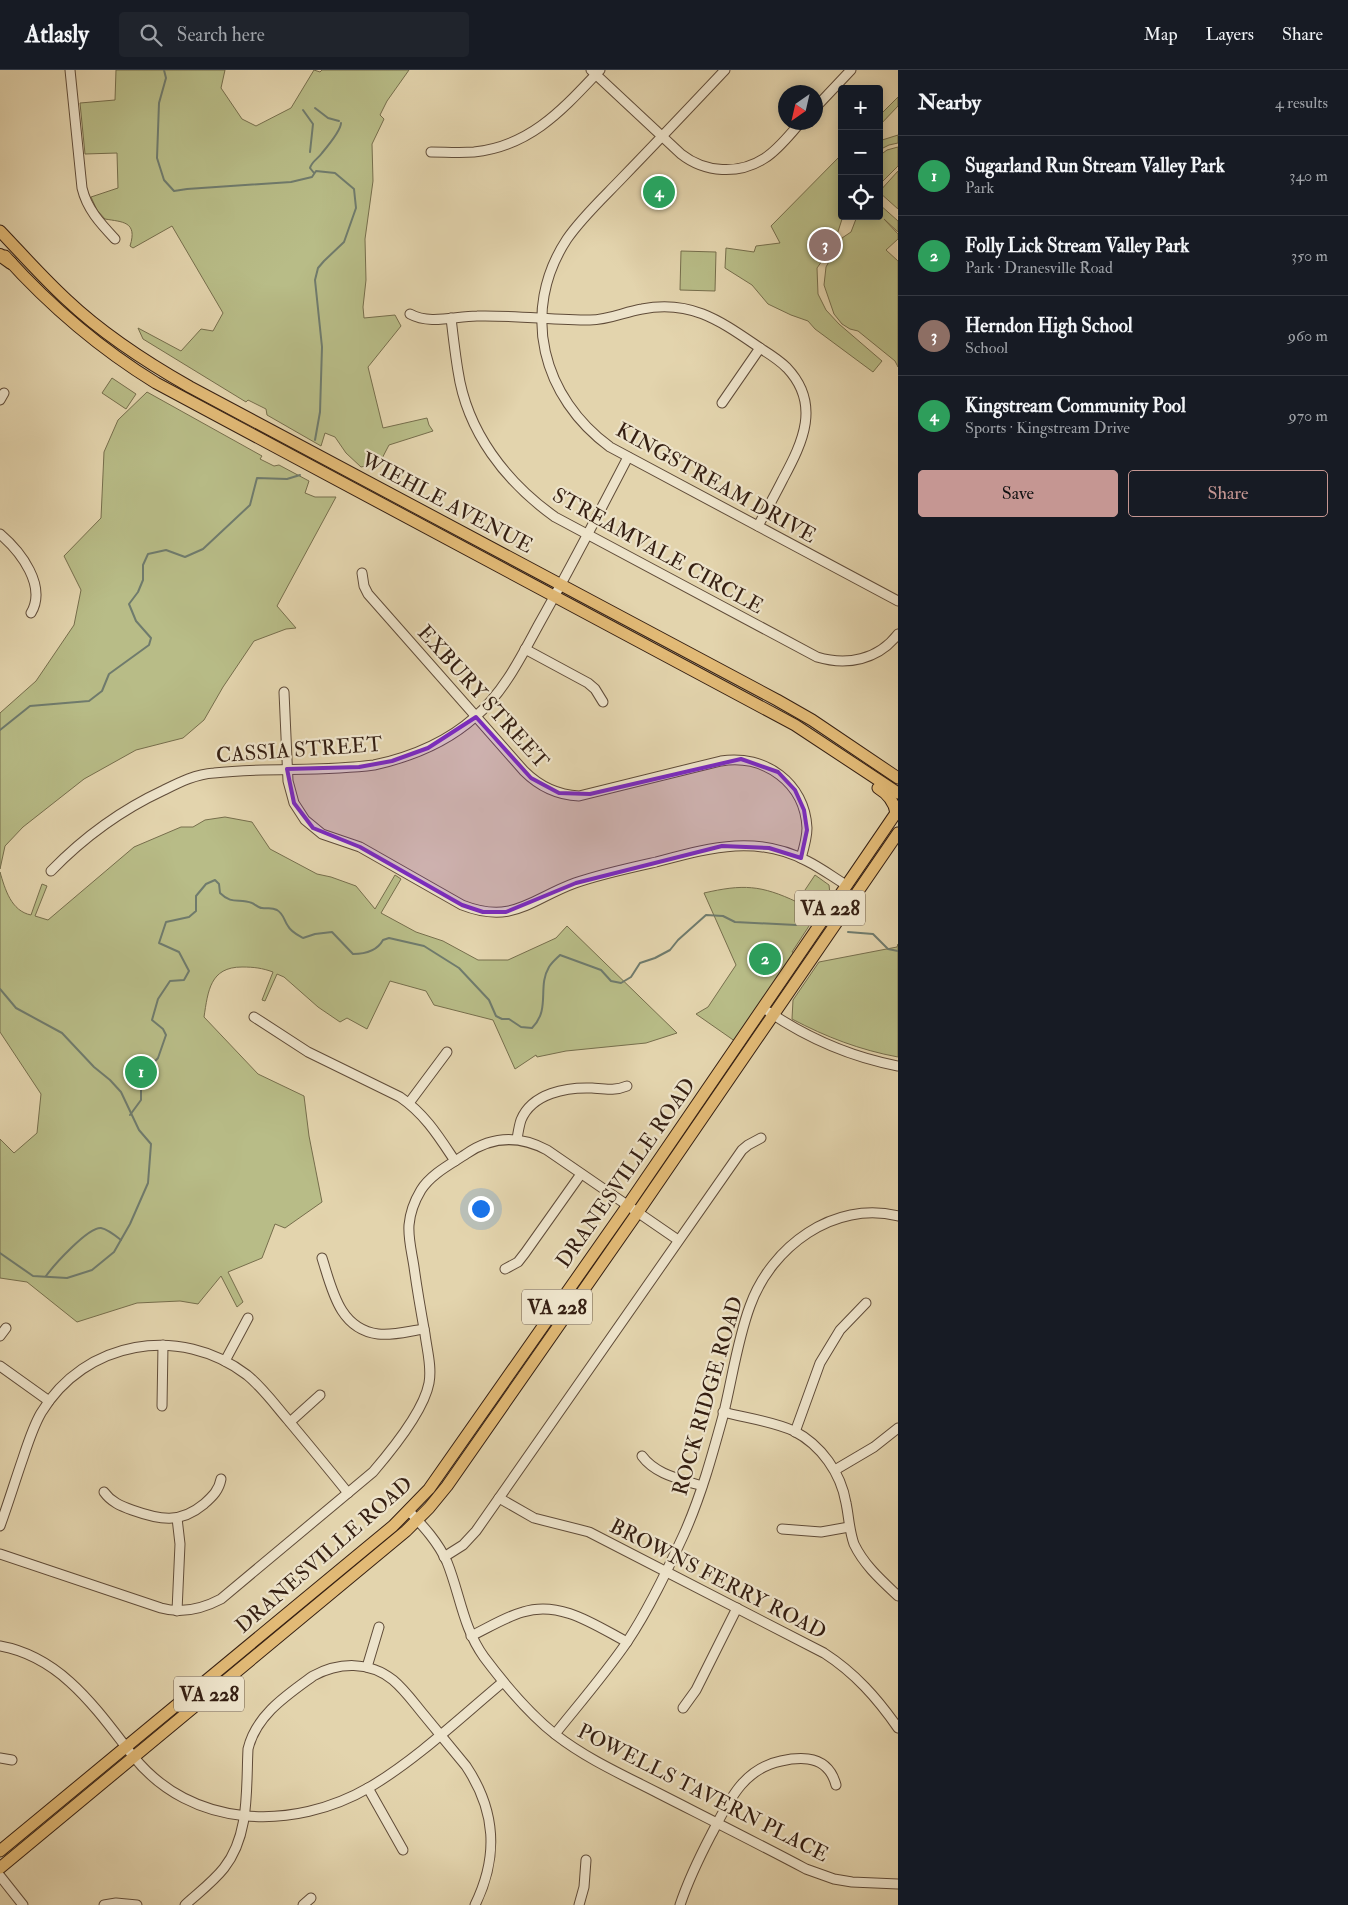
<!DOCTYPE html>
<meta charset="utf-8">
<style>
body{margin:0;font-family:"IM FELL Double Pica",serif;background:#20242c;color:#f1f3f6}
.controls{position:absolute;right:15px;top:15px;display:grid;overflow:hidden;border-radius:5px;box-shadow:0 2px 12px #0003}
.controls button{width:45px;height:45px;display:grid;place-items:center;padding:0;border:0;border-bottom:1px solid #363941;background:#171b24;color:#f1f3f6;font:25px sans-serif}
.compass{position:absolute;left:778px;top:15px;width:45px;height:45px;border-radius:50%;background:#171b24;box-shadow:0 2px 12px #0003;rotate:214deg}
.you{position:absolute;left:480px;top:1138px;width:18px;height:18px;margin:-12px;border:4px solid #fff;border-radius:50%;background:#1a73e8;box-shadow:0 0 0 8px #1a73e833}
.badge{display:grid;place-items:center;width:32px;height:32px;border-radius:50%;background:#c59692;color:#fff;font-size:16px;font-weight:700}
.pin{position:absolute;translate:-50% -50%;border:2px solid #fff;box-shadow:0 1px 5px #0006}
.list{margin:0;padding:0;list-style:none}
h2{display:flex;justify-content:space-between;align-items:center;height:65px;margin:0;padding:0 20px;font-size:21px}
h2 small{font-size:16px;font-weight:400;color:#9ea1a6}
.list li{display:grid;grid-template-columns:32px 1fr auto;gap:15px;align-items:center;box-sizing:border-box;height:80px;padding:0 20px;border-top:1px solid #363941}
.list b{display:block;font-size:19px;white-space:nowrap}
.list p{margin:0;font-size:16px;white-space:nowrap;color:#9ea1a6}
.list em{font-size:16px;font-style:normal;color:#9ea1a6}
.actions{display:flex;gap:10px;padding:15px 20px}
.actions a{flex:1;padding:11px 0;border:1px solid #c59692;border-radius:5px;text-align:center;font-size:18px;color:#c59692}
.actions .main{background:#c59692;color:#111}
.icon{flex:none;width:28px;height:28px;fill:none;stroke:currentColor;stroke-width:2;stroke-linecap:round;stroke-linejoin:round}
.map{position:relative;flex:none;width:898px;height:1835px;overflow:hidden}
header{display:flex;align-items:center;gap:30px;box-sizing:border-box;height:70px;padding:0 25px;background:#171b24;border-bottom:1px solid #363941}
header strong{font-size:24px}
nav{display:flex;gap:28px;margin-inline-start:auto;font-size:18px}
.search{width:350px;height:45px;background:#20242c;display:flex;align-items:center;gap:12px;box-sizing:border-box;padding:0 18px;border-radius:5px;color:#9ea1a6;font-size:19px}
main{display:flex}
aside{flex:1;background:#171b24}
.map>svg:first-child{display:block}
</style>
<header>
<strong>Atlasly</strong>
<div class="search"><svg class="icon" aria-label="search" viewBox="0 0 24 24"><circle cx="10" cy="10" r="6"/><path d="M15 15l6 6"/></svg>Search here</div>
<nav><a>Map</a><a>Layers</a><a>Share</a></nav>
</header>
<main>
<div class="map">
<svg width="898" height="1835" viewBox="0 0 898 1835">
<rect width="100%" height="100%" fill="#e3d4ad"/>
<filter id="stains"><feTurbulence type="fractalNoise" baseFrequency=".004" numOctaves="4"/><feColorMatrix values="0 0 0 0 .2 0 0 0 0 .09 0 0 0 0 .02 0 0 0 .5 -.17"/></filter>
<radialGradient id="worn" r=".72"><stop offset=".6" stop-color="#630" stop-opacity="0"/><stop offset="1" stop-color="#630" stop-opacity=".3"/></radialGradient>
<g fill="#b8bc87" stroke="#766e4c">
<path d="M116,0H225L221,18L242,49L256,56L291,38L314,0L320,2L322,0H409L387,31L380,45L384,49L372,74L373,111L365,169L366,210L363,237L364,248L395,245L401,256L368,297L383,358L427,348L429,355L433,361L389,375L377,398L370,395L361,397L346,383L335,367L325,363L321,376L267,345L266,339L248,330L246,332L143,269L138,258L181,281L201,259L213,261L223,243L172,156L133,178L130,176C138,151 122,152 105,149L97,140L91,127L118,118L117,83L85,84L80,33L115,30Z"/>
<polygon points="898,27 898,36 879,56 879,46"/>
<polygon points="898,65 898,73 889,75 879,80 879,71"/>
<polygon points="898,77 898,96 879,115 879,86 887,80"/>
<polygon points="842,84 842,146 843,146 834,174 817,198 818,224 826,240 839,254 882,291 873,302 815,259 808,251 791,245 768,234 752,215 725,198 726,178 754,182 756,176 780,173 771,156"/>
<polygon points="898,101 898,139 879,122"/>
<polygon points="879,134 898,151 898,162 884,149 898,164 898,169 886,180 898,191 898,297 895,291 858,261 850,259 842,254 834,244 824,215 826,197 842,168 851,162 856,149 853,149 853,146 879,146"/>
<polygon points="681,181 716,182 715,221 680,220"/>
<polygon points="112,308 136,324 126,339 102,323"/>
<polygon points="147,322 262,386 260,389 274,396 279,395 309,411 305,423 315,427 336,427 277,536 296,558 286,559 254,571 223,617 204,650 183,668 136,680 84,709 23,757 5,776 0,799 0,643 36,611 74,555 81,520 64,486 101,448 104,382 118,350"/>
<path d="M225,747L252,752L270,779L317,804L331,807L356,816L375,839L395,805L401,809L381,843L416,862L443,871L478,890H508L556,868L567,856L677,963L646,973L566,981L537,987L536,985L515,999L493,950L434,935L426,921L390,911L367,959L347,948L340,952L318,937L284,907L277,904L265,931L262,930L273,902C262,898 254,897 242,897C210,897 208,921 204,947L258,1004L304,1026L309,1066L322,1132L285,1158L275,1154L262,1188L228,1202L243,1232L237,1237L221,1206L198,1234L180,1231L137,1233L77,1252L27,1212L0,1208V1069L14,1083L37,1063L41,1024L0,962V802C5,819 11,841 31,845L42,814L47,816L35,846L48,850L134,777L181,757H193L205,750Z"/>
<path d="M815,805L829,815L830,824L792,882L799,884L739,974L696,944L708,937L736,895L704,823C743,814 761,815 797,832Z"/>
<path d="M898,874V987C860,980 826,967 792,949L793,930L819,892L897,877Z"/>
</g>
<polygon fill="#95b8a9" stroke="#6f7b6d" points="661,105 675,114 673,117 672,116 658,136 646,128"/>
<g fill="none" stroke-linecap="round" stroke-linejoin="round">
<g stroke="#6f7b6d" stroke-width="2">
<polyline points="164,0 166,8 159,33 157,88 164,110 174,121 187,119 291,112 312,107 316,101 335,103 354,119 356,138 344,172 324,191 318,198 315,210 322,277 320,342 315,370"/>
<polyline points="315,38 328,48 339,51"/>
<polyline points="303,40 313,54 310,82"/>
<path d="M314,103L310,98C312,91 318,89 322,83C327,77 341,60 341,53"/>
<polyline points="0,660 30,636 89,631 102,621 109,604 149,575 151,568 136,551 129,534 138,522 143,510 143,495 148,484 166,480 185,487 203,479 250,435 257,408 287,409 300,405"/>
<polyline points="848,862 873,864 888,879 898,881"/>
<polyline points="0,919 16,938 62,963 94,997 110,1010 121,1022 139,1060 151,1074 148,1113 130,1154 114,1182 92,1200 67,1208 33,1206 0,1183"/>
<path d="M130,1045L141,1030V1012L148,999L158,988L166,965L163,959L152,950L158,929L170,911L184,910L189,901L179,882L159,873L166,852L189,847L196,841V826L206,814L215,810L219,814L220,823C232,835 239,828 252,833C255,834 258,838 262,838C268,839 271,837 277,840C284,844 284,851 288,856C291,862 298,865 303,868L315,864L332,862L353,884C365,884 377,881 383,870L389,868L424,876L459,898L489,930L496,946L502,949H509L521,957L532,958C551,939 537,917 549,897C552,892 557,888 560,885L601,900L611,911L621,913L631,907L640,893L655,888L670,880L678,870L706,845L723,846L735,852L796,855"/>
<path d="M46,1206C54,1195 88,1157 101,1158C107,1159 116,1166 121,1170"/>
</g>
<defs>
<g id="minor">
<path d="M70,0L82,118C87,139 100,153 115,169"/>
<path d="M591,0L681,84C705,103 739,105 765,88C779,79 790,64 801,52"/>
<path d="M725,0C691,36 657,72 623,107C604,127 582,147 567,169C519,242 543,328 610,377L898,531"/>
<polyline points="816,37 851,0"/>
<path d="M431,82C445,82 459,83 474,82C531,76 563,39 600,0"/>
<path d="M410,244C430,255 455,246 477,246C515,245 552,250 590,250C609,250 624,242 642,239C693,229 723,253 763,280C771,285 780,291 787,298C821,334 803,372 783,409C775,425 766,441 758,456"/>
<path d="M451,248C453,265 455,283 458,301C467,362 506,412 555,447L817,587C847,596 878,590 898,564"/>
<polyline points="0,330 4,323"/>
<polyline points="722,333 760,278"/>
<path d="M0,464C21,482 47,516 31,543"/>
<path d="M362,503L364,516L368,524L524,701C540,717 557,725 579,726L721,691C765,684 805,713 807,758C807,768 804,778 801,788"/>
<polyline points="525,579 588,613 595,619 603,632"/>
<path d="M284,622L288,711L294,733L305,750L322,764L360,777L462,835C513,855 531,829 575,813C601,804 629,798 656,792C709,778 755,764 807,791C821,798 833,807 846,815"/>
<path d="M51,801C84,767 121,740 164,720C180,712 196,704 214,703C267,697 321,702 374,695C411,687 446,673 475,647C504,622 521,587 539,554C570,499 599,443 628,387"/>
<path d="M769,942C809,969 851,987 898,996"/>
<path d="M254,947L308,982L400,1027C425,1044 439,1067 455,1091"/>
<polyline points="409,1033 447,982"/>
<path d="M517,1069C518,1063 519,1056 521,1050C532,1023 567,1017 592,1018C605,1019 615,1021 627,1016"/>
<path d="M322,1188C332,1219 339,1259 378,1264C393,1266 409,1261 424,1259"/>
<polyline points="505,1199 518,1192 525,1183 581,1104"/>
<polyline points="0,1266 6,1258"/>
<polyline points="225,1291 248,1248"/>
<polyline points="0,1296 49,1331"/>
<polyline points="162,1336 163,1275"/>
<path d="M723,1342C746,1348 772,1351 794,1361C821,1375 841,1403 846,1433C849,1447 849,1460 854,1474C864,1495 881,1510 898,1526"/>
<polyline points="290,1352 320,1325"/>
<polyline points="795,1362 820,1293 840,1260 866,1233"/>
<path d="M642,1386C656,1405 681,1409 702,1416"/>
<polyline points="835,1400 874,1377 898,1358"/>
<path d="M104,1422C111,1432 121,1436 132,1440C160,1450 180,1454 204,1434C213,1426 219,1420 221,1409"/>
<path d="M499,1428L534,1448L589,1462L824,1583C855,1603 877,1628 898,1658"/>
<path d="M409,1441C424,1457 438,1472 447,1492C460,1524 463,1558 484,1587C505,1615 528,1643 556,1665C587,1689 623,1705 658,1723C707,1748 757,1773 806,1799L834,1809L852,1812L898,1814"/>
<polyline points="177,1448 180,1474 177,1541"/>
<path d="M0,1456C8,1434 15,1411 23,1388C28,1373 33,1357 41,1343C85,1270 180,1254 247,1305C263,1318 275,1335 288,1350C308,1374 328,1398 348,1423"/>
<polyline points="782,1459 821,1462 849,1457"/>
<path d="M0,1484L161,1538C182,1544 202,1539 221,1529L373,1402C391,1381 424,1340 429,1313C432,1297 427,1280 425,1264C421,1242 417,1219 414,1197C412,1183 408,1169 409,1155C410,1143 415,1130 421,1120C431,1104 451,1094 466,1084C492,1066 519,1065 547,1080L678,1170"/>
<polyline points="444,1487 463,1475 476,1461 742,1080 748,1075 761,1068"/>
<path d="M471,1566C488,1558 505,1547 523,1542C560,1530 595,1555 627,1572"/>
<path d="M0,1576C62,1587 97,1640 133,1686C191,1759 293,1762 370,1717C417,1689 461,1647 503,1612"/>
<polyline points="367,1597 379,1557"/>
<polyline points="683,1638 696,1620 737,1538"/>
<path d="M555,1664C579,1634 605,1604 627,1572C649,1539 667,1501 684,1464C701,1426 712,1386 723,1346C732,1310 737,1271 750,1236C771,1177 834,1130 898,1146"/>
<polyline points="0,1688 12,1690"/>
<polyline points="368,1718 403,1780"/>
<polyline points="0,1806 23,1835"/>
<polyline points="104,1835 116,1833 137,1835"/>
<path d="M185,1835C198,1823 213,1812 224,1798C250,1765 246,1719 248,1679C256,1645 287,1625 313,1606C339,1592 369,1591 393,1610C405,1620 414,1633 424,1645C438,1662 452,1679 466,1696C496,1741 499,1786 475,1835"/>
<polyline points="303,1835 311,1828"/>
<polyline points="579,1835 584,1817 586,1790"/>
<path d="M680,1835C688,1811 699,1788 711,1765C728,1733 742,1699 781,1691C790,1689 799,1688 808,1689C823,1691 832,1700 836,1715"/>
</g>
<g id="major">
<path d="M0,161C22,184 43,208 67,230C104,265 146,292 190,317L777,630L812,650L898,708"/>
<path d="M5,186C50,236 99,278 156,313L795,655L898,723"/>
<path d="M878,718C888,724 894,731 896,743"/>
<polyline points="0,1781 393,1456 429,1419 628,1135 898,740"/>
<polyline points="0,1798 406,1461 429,1438 447,1416 638,1142 898,763"/>
</g>
<polyline id="highway" points="0,185 11,193"/>
</defs>
<use href="#minor" stroke="#604c39" stroke-width="11"/>
<use href="#major" stroke="#351f12" stroke-width="13"/>
<use href="#highway" stroke="#351f12" stroke-width="14"/>
<use href="#minor" stroke="#ede3ca" stroke-width="9"/>
<use href="#major" stroke="#e2ba76" stroke-width="11"/>
<use href="#highway" stroke="#e2ba76" stroke-width="12"/>
</g>
<path fill="#7b2cbf" fill-opacity="0.2" stroke="#7b2cbf" stroke-width="4" stroke-linejoin="round" d="M476,647L531,708L559,723L590,724L741,689L778,702L795,720L804,740L807,760L801,788L769,778L722,776L576,813L506,842H483L462,835L360,777L313,758L294,733L287,699L359,697L392,691L428,678Z"/>
<g text-anchor="middle" dominant-baseline="central" stroke-width="4.5" stroke-linejoin="round" paint-order="stroke">
<g fill="#ede3ca" stroke="#6c5a49" stroke-width="1">
<rect x="795" y="820.5" width="70" height="35" rx="4"/>
<rect x="522" y="1219.5" width="70" height="35" rx="4"/>
<rect x="174" y="1606.5" width="70" height="35" rx="4"/>
</g>
<g font-size="20" font-weight="bold" fill="#351f12">
<text x="830" y="838">VA 228</text>
<text x="557" y="1237">VA 228</text>
<text x="209" y="1624">VA 228</text>
</g>
<g font-size="21" fill="#351f12" stroke="#ede3ca">
<text transform="translate(716 413) rotate(29)">KINGSTREAM DRIVE</text>
<text transform="translate(447 433) rotate(28)">WIEHLE AVENUE</text>
<text transform="translate(658 481) rotate(29)">STREAMVALE CIRCLE</text>
<text transform="translate(483 627) rotate(48)">EXBURY STREET</text>
<text transform="translate(299 680) rotate(-4)">CASSIA STREET</text>
<text transform="translate(626 1103) rotate(-55)">DRANESVILLE ROAD</text>
<text transform="translate(708 1326) rotate(-74)">ROCK RIDGE ROAD</text>
<text transform="translate(324 1485) rotate(-41)">DRANESVILLE ROAD</text>
<text transform="translate(718 1509) rotate(27)">BROWNS FERRY ROAD</text>
<text transform="translate(703 1723) rotate(27)">POWELLS TAVERN PLACE</text>
</g>
</g>
<rect width="100%" height="100%" filter="url(#stains)"/>
<rect width="100%" height="100%" fill="url(#worn)"/>
</svg>
<div class="controls">
<button>+</button>
<button>−</button>
<button><svg class="icon" aria-label="locate" viewBox="0 0 24 24"><circle cx="12" cy="12" r="6"/><path d="M12 2v4M12 18v4M2 12h4M18 12h4"/></svg></button>
</div>
<svg class="compass" viewBox="-18 -18 36 36"><path d="M0-13l5 13h-10z" fill="#e53935"/><path d="M0 13l5-13h-10z" fill="#9ea1a6"/></svg>
<div class="you"></div>
<div class="pin badge" style="left:141px;top:1002px;background:#2e9e5b">1</div>
<div class="pin badge" style="left:765px;top:889px;background:#2e9e5b">2</div>
<div class="pin badge" style="left:825px;top:175px;background:#8d6e63">3</div>
<div class="pin badge" style="left:659px;top:122px;background:#2e9e5b">4</div>
</div>
<aside>
<h2>Nearby<small>4 results</small></h2>
<ul class="list">
<li><span class="badge" style="background:#2e9e5b">1</span><div><b>Sugarland Run Stream Valley Park</b><p>Park</p></div><em>340 m</em></li>
<li><span class="badge" style="background:#2e9e5b">2</span><div><b>Folly Lick Stream Valley Park</b><p>Park · Dranesville Road</p></div><em>350 m</em></li>
<li><span class="badge" style="background:#8d6e63">3</span><div><b>Herndon High School</b><p>School</p></div><em>960 m</em></li>
<li><span class="badge" style="background:#2e9e5b">4</span><div><b>Kingstream Community Pool</b><p>Sports · Kingstream Drive</p></div><em>970 m</em></li>
</ul>
<div class="actions"><a class="main">Save</a><a>Share</a></div>
</aside>
</main>
